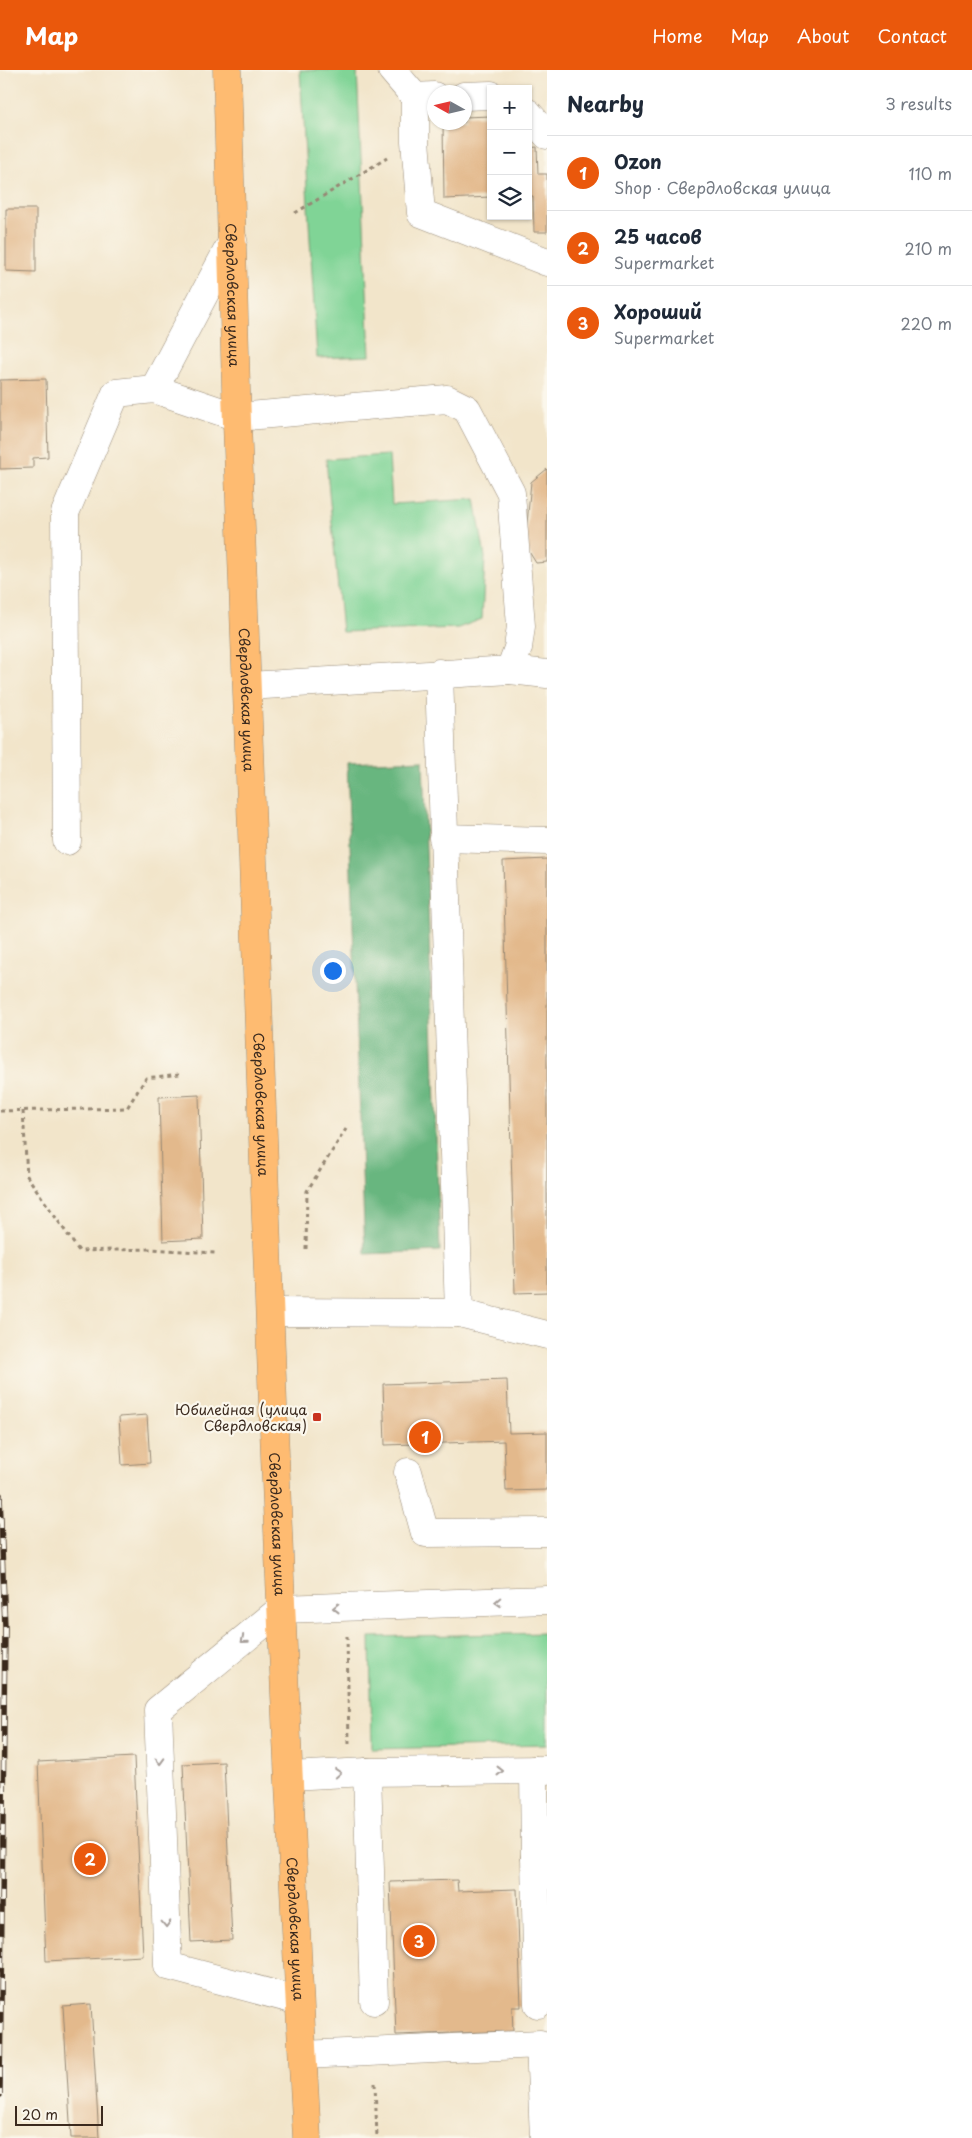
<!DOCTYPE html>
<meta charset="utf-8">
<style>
body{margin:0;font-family:"Playpen Sans",sans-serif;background:#f6f6f7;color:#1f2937}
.controls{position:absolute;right:15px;top:15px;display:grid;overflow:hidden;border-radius:0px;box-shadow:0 1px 4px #0004}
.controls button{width:45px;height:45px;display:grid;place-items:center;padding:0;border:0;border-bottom:1px solid #e0e1e3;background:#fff;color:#1f2937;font:25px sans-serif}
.compass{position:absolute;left:427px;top:15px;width:45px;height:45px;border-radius:50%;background:#fff;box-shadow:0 1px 4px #0004;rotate:278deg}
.scale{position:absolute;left:15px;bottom:12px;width:88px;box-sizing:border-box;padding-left:5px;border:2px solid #3b2a1e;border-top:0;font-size:14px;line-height:18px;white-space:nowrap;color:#3b2a1e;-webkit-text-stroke:4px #fbf7ec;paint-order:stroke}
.you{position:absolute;left:332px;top:900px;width:18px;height:18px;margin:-12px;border:4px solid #fff;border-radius:50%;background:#1a73e8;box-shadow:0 0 0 8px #1a73e833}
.badge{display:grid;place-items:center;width:32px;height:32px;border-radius:50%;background:#ea580c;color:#fff;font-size:16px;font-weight:700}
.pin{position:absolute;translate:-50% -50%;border:2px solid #fff;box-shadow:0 1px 5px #0006}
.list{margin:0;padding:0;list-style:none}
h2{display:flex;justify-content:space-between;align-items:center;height:65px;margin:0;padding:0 20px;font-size:21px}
h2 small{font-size:16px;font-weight:400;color:#747a83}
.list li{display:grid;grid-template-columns:32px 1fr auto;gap:15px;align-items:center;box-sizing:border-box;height:75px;padding:0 20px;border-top:1px solid #e0e1e3}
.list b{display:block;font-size:19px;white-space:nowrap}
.list p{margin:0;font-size:16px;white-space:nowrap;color:#747a83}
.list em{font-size:16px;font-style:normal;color:#747a83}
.icon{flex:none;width:28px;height:28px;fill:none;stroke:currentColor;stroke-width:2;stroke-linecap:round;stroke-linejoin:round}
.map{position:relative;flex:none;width:547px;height:2068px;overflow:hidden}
header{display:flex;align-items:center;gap:30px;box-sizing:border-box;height:70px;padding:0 25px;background:#ea580c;color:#fff}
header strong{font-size:24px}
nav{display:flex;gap:28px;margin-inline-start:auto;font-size:18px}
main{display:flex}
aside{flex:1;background:#fff}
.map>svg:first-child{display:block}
</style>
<header>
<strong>Map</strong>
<nav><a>Home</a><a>Map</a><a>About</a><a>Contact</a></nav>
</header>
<main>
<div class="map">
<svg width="547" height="2068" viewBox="0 0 547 2068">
<rect width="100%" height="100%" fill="#fbf7ec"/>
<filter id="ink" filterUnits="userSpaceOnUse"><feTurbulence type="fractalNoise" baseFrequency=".02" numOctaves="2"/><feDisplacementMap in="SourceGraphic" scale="10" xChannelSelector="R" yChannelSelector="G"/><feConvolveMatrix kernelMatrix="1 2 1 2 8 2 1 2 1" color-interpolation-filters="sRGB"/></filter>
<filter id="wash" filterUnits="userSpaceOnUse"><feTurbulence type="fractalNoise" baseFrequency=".0096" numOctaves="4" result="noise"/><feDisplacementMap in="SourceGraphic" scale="20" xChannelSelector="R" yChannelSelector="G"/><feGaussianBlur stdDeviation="1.12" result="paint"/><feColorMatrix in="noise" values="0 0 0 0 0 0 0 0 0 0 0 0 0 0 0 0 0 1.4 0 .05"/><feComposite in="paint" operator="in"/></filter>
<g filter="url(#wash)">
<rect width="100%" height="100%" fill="#f2e5ca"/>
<g fill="#80d496" stroke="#5e7f5a">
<polygon points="300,0 357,0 370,286 317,288"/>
<polygon points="389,385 392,434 475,429 485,487 482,549 458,558 342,562 326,389"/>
<polygon points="547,1563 547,1675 372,1679 370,1567"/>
</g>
<polygon fill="#68b67f" stroke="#52704e" points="423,690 440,1181 365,1184 347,693"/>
<g id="blocks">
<g fill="#e3b98c">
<polygon points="491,46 491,127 444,129 443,52 464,52 464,47"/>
<polygon points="537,77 538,104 547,104 547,162 534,162 533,126 528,126 528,78"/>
<polygon points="6,139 36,139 36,202 6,201"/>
<polygon points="46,309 48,387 33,388 33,398 0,399 0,310"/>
<polygon points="547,399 547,492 536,493 525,475 531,412"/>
<polygon points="547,789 547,1222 515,1223 503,791"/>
<polygon points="199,1025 203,1169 163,1171 159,1027"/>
<polygon points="507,1310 509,1363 547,1362 547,1420 506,1421 504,1371 385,1375 383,1314"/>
<polygon points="147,1345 150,1393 122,1395 119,1347"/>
<polygon points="134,1687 143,1886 46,1891 38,1692"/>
<polygon points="224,1692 232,1870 191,1872 183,1694"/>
<polygon points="457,1810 458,1821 517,1819 521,1937 512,1937 513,1961 396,1965 390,1812"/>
<polygon points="91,1934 99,2068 71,2068 63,1936"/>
</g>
</g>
</g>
<g filter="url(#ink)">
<use href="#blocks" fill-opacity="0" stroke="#968874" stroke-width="1"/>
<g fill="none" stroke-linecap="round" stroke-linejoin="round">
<defs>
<g id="minor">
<polyline points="392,0 415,27 434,26"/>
<polyline points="464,26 491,25"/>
<polyline points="415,27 415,71 421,143 547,192"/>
<polyline points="528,43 547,65"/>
<polyline points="154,319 233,170"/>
<polyline points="510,600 547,604"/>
<polyline points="439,603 459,1243"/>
<polyline points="443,768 547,771"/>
<polyline points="67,771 65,443 116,323 154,319 237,347 447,329 467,339 511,423 521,556 518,578 510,600 248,616"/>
<polyline points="270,1242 459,1243 547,1265"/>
<polyline points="408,1402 425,1463 547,1462"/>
<polyline points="534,1700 535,1787 547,1787"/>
<polyline points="367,1702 374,1931"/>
<polyline points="289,1706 367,1702 547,1700"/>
<polyline points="535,1787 538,1934"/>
<polyline points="299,1931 168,1896 158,1640 281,1539 547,1530"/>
<polyline points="303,1985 540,1974 544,2068"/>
</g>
<g id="highway">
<path id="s1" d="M227,0C231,118 233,236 237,353C259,925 275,1497 307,2068"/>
</g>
</defs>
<use href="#minor" stroke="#968874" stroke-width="29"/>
<use href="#highway" stroke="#968874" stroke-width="29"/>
<g stroke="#968874" stroke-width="3" stroke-dasharray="4 4" stroke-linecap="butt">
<polyline points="295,143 387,88"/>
<polyline points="0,1041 127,1038 146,1008 180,1004"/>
<polyline points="23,1041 27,1106 79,1181 151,1179 216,1183"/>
<polyline points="306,1179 307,1121 346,1059"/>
<polyline points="347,1566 349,1674"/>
<polyline points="375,2013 377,2068"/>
</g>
<use href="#minor" stroke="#fff" stroke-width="28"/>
<use href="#highway" stroke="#febb71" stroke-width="28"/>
<defs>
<polyline id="rail" points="0,1425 5,1558 0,2025"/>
</defs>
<use href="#rail" stroke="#3b2a1e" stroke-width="5.5"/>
<use href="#rail" stroke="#fbf7ec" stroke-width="4" stroke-dasharray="11" stroke-linecap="butt"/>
</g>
<defs><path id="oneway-chevron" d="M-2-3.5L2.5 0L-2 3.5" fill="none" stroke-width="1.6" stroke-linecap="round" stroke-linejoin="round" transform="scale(1.25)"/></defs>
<g stroke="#a79f9a">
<use href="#oneway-chevron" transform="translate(498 1532) rotate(178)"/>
<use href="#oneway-chevron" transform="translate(336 1538) rotate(179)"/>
<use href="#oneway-chevron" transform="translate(244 1570) rotate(141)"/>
<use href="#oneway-chevron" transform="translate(160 1691) rotate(88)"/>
<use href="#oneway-chevron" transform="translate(500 1701)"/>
<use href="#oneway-chevron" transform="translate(338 1703) rotate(-4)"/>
<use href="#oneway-chevron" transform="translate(166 1854) rotate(88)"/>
</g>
</g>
<rect fill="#c8321e" stroke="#fbf7ec" stroke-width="2" x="312" y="1342" width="10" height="10" rx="2.5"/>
<g text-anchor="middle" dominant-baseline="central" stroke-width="4.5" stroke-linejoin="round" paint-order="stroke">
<g font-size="14" fill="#3b2a1e" stroke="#fbf7ec">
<text stroke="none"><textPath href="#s1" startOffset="225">Свердловская улица</textPath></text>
<text stroke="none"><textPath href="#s1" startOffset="630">Свердловская улица</textPath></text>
<text stroke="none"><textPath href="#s1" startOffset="1035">Свердловская улица</textPath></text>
<text stroke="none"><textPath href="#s1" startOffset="1455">Свердловская улица</textPath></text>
<text stroke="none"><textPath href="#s1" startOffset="1860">Свердловская улица</textPath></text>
</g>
<g font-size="14" fill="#3b2a1e" stroke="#fbf7ec" text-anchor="end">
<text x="307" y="1339">Юбилейная (улица<tspan x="307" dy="16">Свердловская)</tspan></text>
</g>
</g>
</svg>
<div class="controls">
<button>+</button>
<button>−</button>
<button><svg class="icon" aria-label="layers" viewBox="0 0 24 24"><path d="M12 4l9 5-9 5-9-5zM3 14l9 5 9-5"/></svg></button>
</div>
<svg class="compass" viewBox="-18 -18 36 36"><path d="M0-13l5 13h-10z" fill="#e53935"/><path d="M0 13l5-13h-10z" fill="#747a83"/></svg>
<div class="scale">20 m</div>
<div class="you"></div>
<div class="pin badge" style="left:425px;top:1367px">1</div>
<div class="pin badge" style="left:90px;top:1789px">2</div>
<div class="pin badge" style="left:419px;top:1871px">3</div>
</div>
<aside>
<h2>Nearby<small>3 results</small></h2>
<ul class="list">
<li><span class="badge">1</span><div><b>Ozon</b><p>Shop · Свердловская улица</p></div><em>110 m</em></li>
<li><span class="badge">2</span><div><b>25 часов</b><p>Supermarket</p></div><em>210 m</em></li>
<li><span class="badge">3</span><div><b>Хороший</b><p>Supermarket</p></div><em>220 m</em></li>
</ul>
</aside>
</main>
